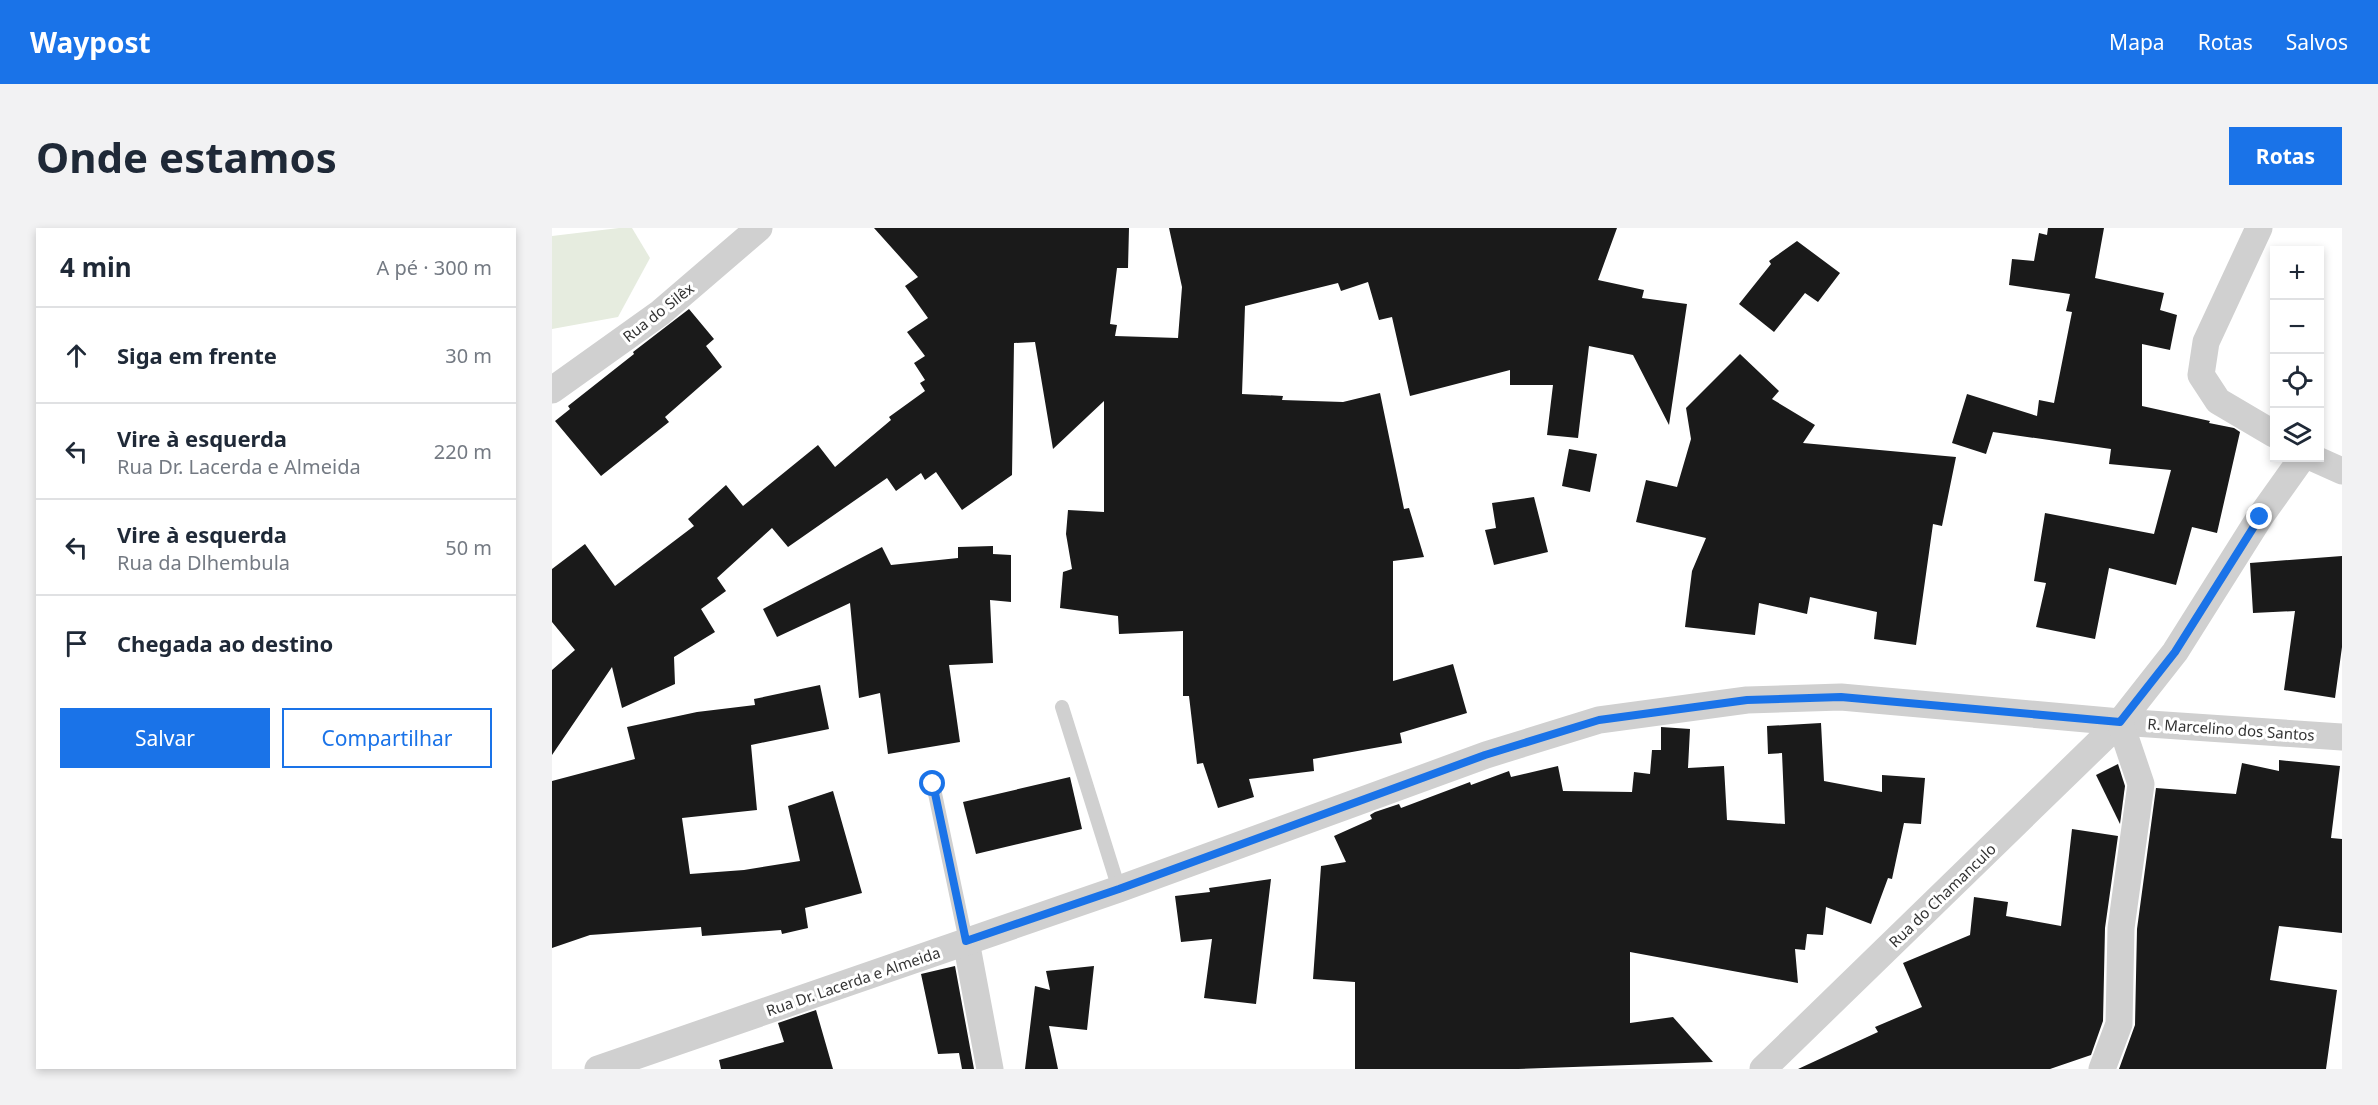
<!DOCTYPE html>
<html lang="pt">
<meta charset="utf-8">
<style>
body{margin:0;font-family:"Noto Sans",sans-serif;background:#f2f2f3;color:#1f2937}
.controls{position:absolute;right:18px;top:18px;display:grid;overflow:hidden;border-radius:0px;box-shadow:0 3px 9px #0003}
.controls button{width:54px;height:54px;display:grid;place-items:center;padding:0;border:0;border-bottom:2px solid #e0e1e3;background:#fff;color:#1f2937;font:30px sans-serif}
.stop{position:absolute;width:18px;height:18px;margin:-14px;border:4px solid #1a73e8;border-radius:50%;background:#fff}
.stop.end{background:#1a73e8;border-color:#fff;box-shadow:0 2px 6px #0008}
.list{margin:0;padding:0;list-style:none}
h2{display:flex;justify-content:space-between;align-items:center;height:78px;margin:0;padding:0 24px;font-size:26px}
h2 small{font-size:20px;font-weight:400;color:#747a83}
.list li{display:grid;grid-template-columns:39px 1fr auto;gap:18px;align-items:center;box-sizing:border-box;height:96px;padding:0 24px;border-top:2px solid #e0e1e3}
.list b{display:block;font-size:22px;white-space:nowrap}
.list p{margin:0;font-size:20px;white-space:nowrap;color:#747a83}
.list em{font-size:20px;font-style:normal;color:#747a83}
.actions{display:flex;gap:12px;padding:18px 24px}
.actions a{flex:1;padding:14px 0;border:2px solid #1a73e8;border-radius:0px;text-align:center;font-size:21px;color:#1a73e8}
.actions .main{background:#1a73e8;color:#fff}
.icon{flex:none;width:33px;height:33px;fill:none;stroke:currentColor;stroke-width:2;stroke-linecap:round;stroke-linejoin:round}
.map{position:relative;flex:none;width:1790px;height:841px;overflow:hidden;border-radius:0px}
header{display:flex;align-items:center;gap:36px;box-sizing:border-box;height:84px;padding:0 30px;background:#1a73e8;color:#fff}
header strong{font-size:28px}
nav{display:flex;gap:33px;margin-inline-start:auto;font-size:21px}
.intro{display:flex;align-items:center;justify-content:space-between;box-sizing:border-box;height:144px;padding:0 36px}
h1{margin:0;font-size:42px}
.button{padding:15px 27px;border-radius:0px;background:#1a73e8;color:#fff;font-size:21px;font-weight:700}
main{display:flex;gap:36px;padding:0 36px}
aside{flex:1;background:#fff;border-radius:0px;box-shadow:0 3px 9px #0003}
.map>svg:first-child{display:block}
</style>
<header>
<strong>Waypost</strong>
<nav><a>Mapa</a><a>Rotas</a><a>Salvos</a></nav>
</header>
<div class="intro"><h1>Onde estamos</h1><a class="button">Rotas</a></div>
<main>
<aside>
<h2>4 min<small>A pé · 300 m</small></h2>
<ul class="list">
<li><svg class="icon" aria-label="ahead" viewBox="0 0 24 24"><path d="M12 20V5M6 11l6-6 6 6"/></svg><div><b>Siga em frente</b></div><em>30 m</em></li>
<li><svg class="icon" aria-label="left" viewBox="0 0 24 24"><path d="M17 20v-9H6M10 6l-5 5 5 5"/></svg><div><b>Vire à esquerda</b><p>Rua Dr. Lacerda e Almeida</p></div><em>220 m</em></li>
<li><svg class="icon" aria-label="left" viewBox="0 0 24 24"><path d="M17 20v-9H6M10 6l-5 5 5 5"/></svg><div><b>Vire à esquerda</b><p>Rua da Dlhembula</p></div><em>50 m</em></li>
<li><svg class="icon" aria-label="arrive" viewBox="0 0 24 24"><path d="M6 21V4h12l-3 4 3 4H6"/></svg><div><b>Chegada ao destino</b></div></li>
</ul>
<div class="actions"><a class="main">Salvar</a><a>Compartilhar</a></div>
</aside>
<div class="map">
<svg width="1790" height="841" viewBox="0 0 1790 841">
<rect width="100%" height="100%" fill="#fff"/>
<polygon fill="#e6ecdf" points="67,0 80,0 98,30 66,89 0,101 0,8"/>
<g fill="#1a1a1a">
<polygon points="322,0 577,0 576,40 565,40 558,96 565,97 563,108 626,110 630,59 617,0 1065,0 1046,52 1092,62 1090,70 1135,76 1117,197 1081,127 1037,118 1026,210 995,207 1001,157 958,157 958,142 858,168 840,89 827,92 816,54 789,63 786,55 693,78 690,166 731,168 730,172 791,174 828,165 852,281 857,280 872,329 841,333 841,453 901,436 915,485 848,505 850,515 761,531 762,543 697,551 702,569 666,580 651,535 645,536 637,468 631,468 631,403 567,406 566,388 508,380 511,344 520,341 514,306 516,282 552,284 552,173 501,221 483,114 462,115 460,247 410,282 384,244 373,252 369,245 344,263 335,250 236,319 220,300 165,350 174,363 149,381 163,404 122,429 123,456 70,480 60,439 0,527 0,442 23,422 0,394 0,341 33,316 63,358 142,298 136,291 174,257 191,278 266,217 283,239 339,192 337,189 373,163 368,155 373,152 362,135 373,128 355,104 376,90 353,58 366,49"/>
<polygon points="1496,0 1552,0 1543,50 1612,65 1608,82 1625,87 1618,122 1590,116 1590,178 1658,193 1657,195 1682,200 1688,204 1665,305 1640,299 1624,357 1557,340 1543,411 1484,399 1494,355 1482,353 1493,285 1602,306 1619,242 1557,236 1559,221 1441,204 1434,226 1400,215 1415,166 1485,188 1487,172 1502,175 1520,84 1514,83 1518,66 1457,57 1460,31 1482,33 1487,5 1495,7"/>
<polygon points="1245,13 1288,45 1266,74 1253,65 1222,104 1187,76 1219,36 1217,33"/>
<polygon points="137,81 162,111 154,118 170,139 113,189 117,194 49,248 3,193 18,181 16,178 82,126 81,124"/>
<polygon points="1188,126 1227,163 1220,171 1263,197 1251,215 1404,229 1390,298 1381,296 1364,417 1322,411 1325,384 1258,369 1255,386 1207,375 1203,407 1133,399 1140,343 1154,310 1084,294 1094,252 1125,259 1139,211 1134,180"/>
<polygon points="1017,221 1045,226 1038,264 1010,258"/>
<polygon points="982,269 996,324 942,337 933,302 944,300 940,275"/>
<polygon points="441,318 441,326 459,327 459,374 438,372 441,435 397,437 408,514 336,526 328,465 307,470 298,375 225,409 211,381 330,319 339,337 406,330 406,319"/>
<polygon points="1790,328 1790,419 1783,470 1732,462 1743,383 1701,385 1698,335"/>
<polygon points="268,457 277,501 199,517 205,582 130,590 138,646 192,642 248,633 236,578 281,563 310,665 253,680 256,700 230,706 229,702 150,708 149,699 38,707 0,720 0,553 83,531 75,499 145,484 203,477 202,471"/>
<polygon points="1269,495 1272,553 1330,564 1330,547 1373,550 1369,596 1352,595 1340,651 1336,650 1319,696 1274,679 1271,707 1255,706 1253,722 1243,721 1246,755 1078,724 1078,795 1121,789 1161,834 966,841 803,841 803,754 761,751 769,638 794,634 782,608 820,591 818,587 823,584 847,576 849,580 918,554 919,557 957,543 959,549 1006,538 1011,563 1080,564 1082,544 1098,546 1100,522 1109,522 1109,499 1138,501 1136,540 1172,538 1175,592 1233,596 1230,525 1216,526 1215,498"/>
<polygon points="1727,532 1788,538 1779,610 1790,611 1790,705 1727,698 1718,752 1785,762 1774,841 1567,841 1583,797 1585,701 1604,560 1684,566 1690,535 1727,543"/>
<polygon points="1566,536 1573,558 1568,596 1544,547"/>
<polygon points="518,549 530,601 424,626 411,574"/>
<polygon points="1520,601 1566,608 1553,700 1551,793 1539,827 1498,841 1246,841 1326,804 1323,799 1370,779 1351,735 1418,707 1422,669 1456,674 1454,688 1509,698"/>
<polygon points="719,651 704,776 652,770 660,711 629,714 623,668 658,664 657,660"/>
<polygon points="403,738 422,841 410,841 407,825 386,826 369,746"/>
<polygon points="542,738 535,802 497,798 506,841 473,841 483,758 498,762 494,743"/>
<polygon points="264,782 281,841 169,841 167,832 232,814 226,795"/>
</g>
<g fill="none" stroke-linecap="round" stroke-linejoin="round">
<g stroke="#d0d0d0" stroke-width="14">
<polyline points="510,479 567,661"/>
<polyline points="381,556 414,713"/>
</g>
<g stroke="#d0d0d0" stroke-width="27">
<polyline points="1707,0 1654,114 1649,147 1666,173 1722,206"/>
<polyline points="0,162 108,85 207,0"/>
<polyline points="1761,230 1790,243"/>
<polyline points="414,713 438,841"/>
<polyline points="46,841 567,661 934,527 1047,492 1195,472 1289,469 1568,494 1790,509"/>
<polyline points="1211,841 1568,494 1623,424 1708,289 1750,230"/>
<polyline points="1550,841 1567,796 1569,700 1589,556 1568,494"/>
</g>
</g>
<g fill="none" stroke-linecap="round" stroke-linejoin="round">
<polyline stroke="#1a73e8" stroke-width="8" points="381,556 414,713 567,661 933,527 1047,492 1195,472 1289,469 1568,494 1623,424 1708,289"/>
</g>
<g text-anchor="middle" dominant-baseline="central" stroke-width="6" stroke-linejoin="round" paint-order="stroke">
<g font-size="15" fill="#333" stroke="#fff">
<text transform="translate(106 84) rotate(-38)">Rua do Silêx</text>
<text transform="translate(1679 501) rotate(4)">R. Marcelino dos Santos</text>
<text transform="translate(1390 667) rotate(-44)">Rua do Chamanculo</text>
<text transform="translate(301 753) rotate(-19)">Rua Dr. Lacerda e Almeida</text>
</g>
</g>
</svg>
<div class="controls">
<button>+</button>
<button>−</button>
<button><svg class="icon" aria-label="locate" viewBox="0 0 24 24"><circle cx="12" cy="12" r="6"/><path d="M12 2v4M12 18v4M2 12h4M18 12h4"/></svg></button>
<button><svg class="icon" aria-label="layers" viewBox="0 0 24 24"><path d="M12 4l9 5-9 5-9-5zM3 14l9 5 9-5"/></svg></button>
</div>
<div class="stop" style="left:381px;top:556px"></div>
<div class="stop end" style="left:1708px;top:289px"></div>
</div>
</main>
